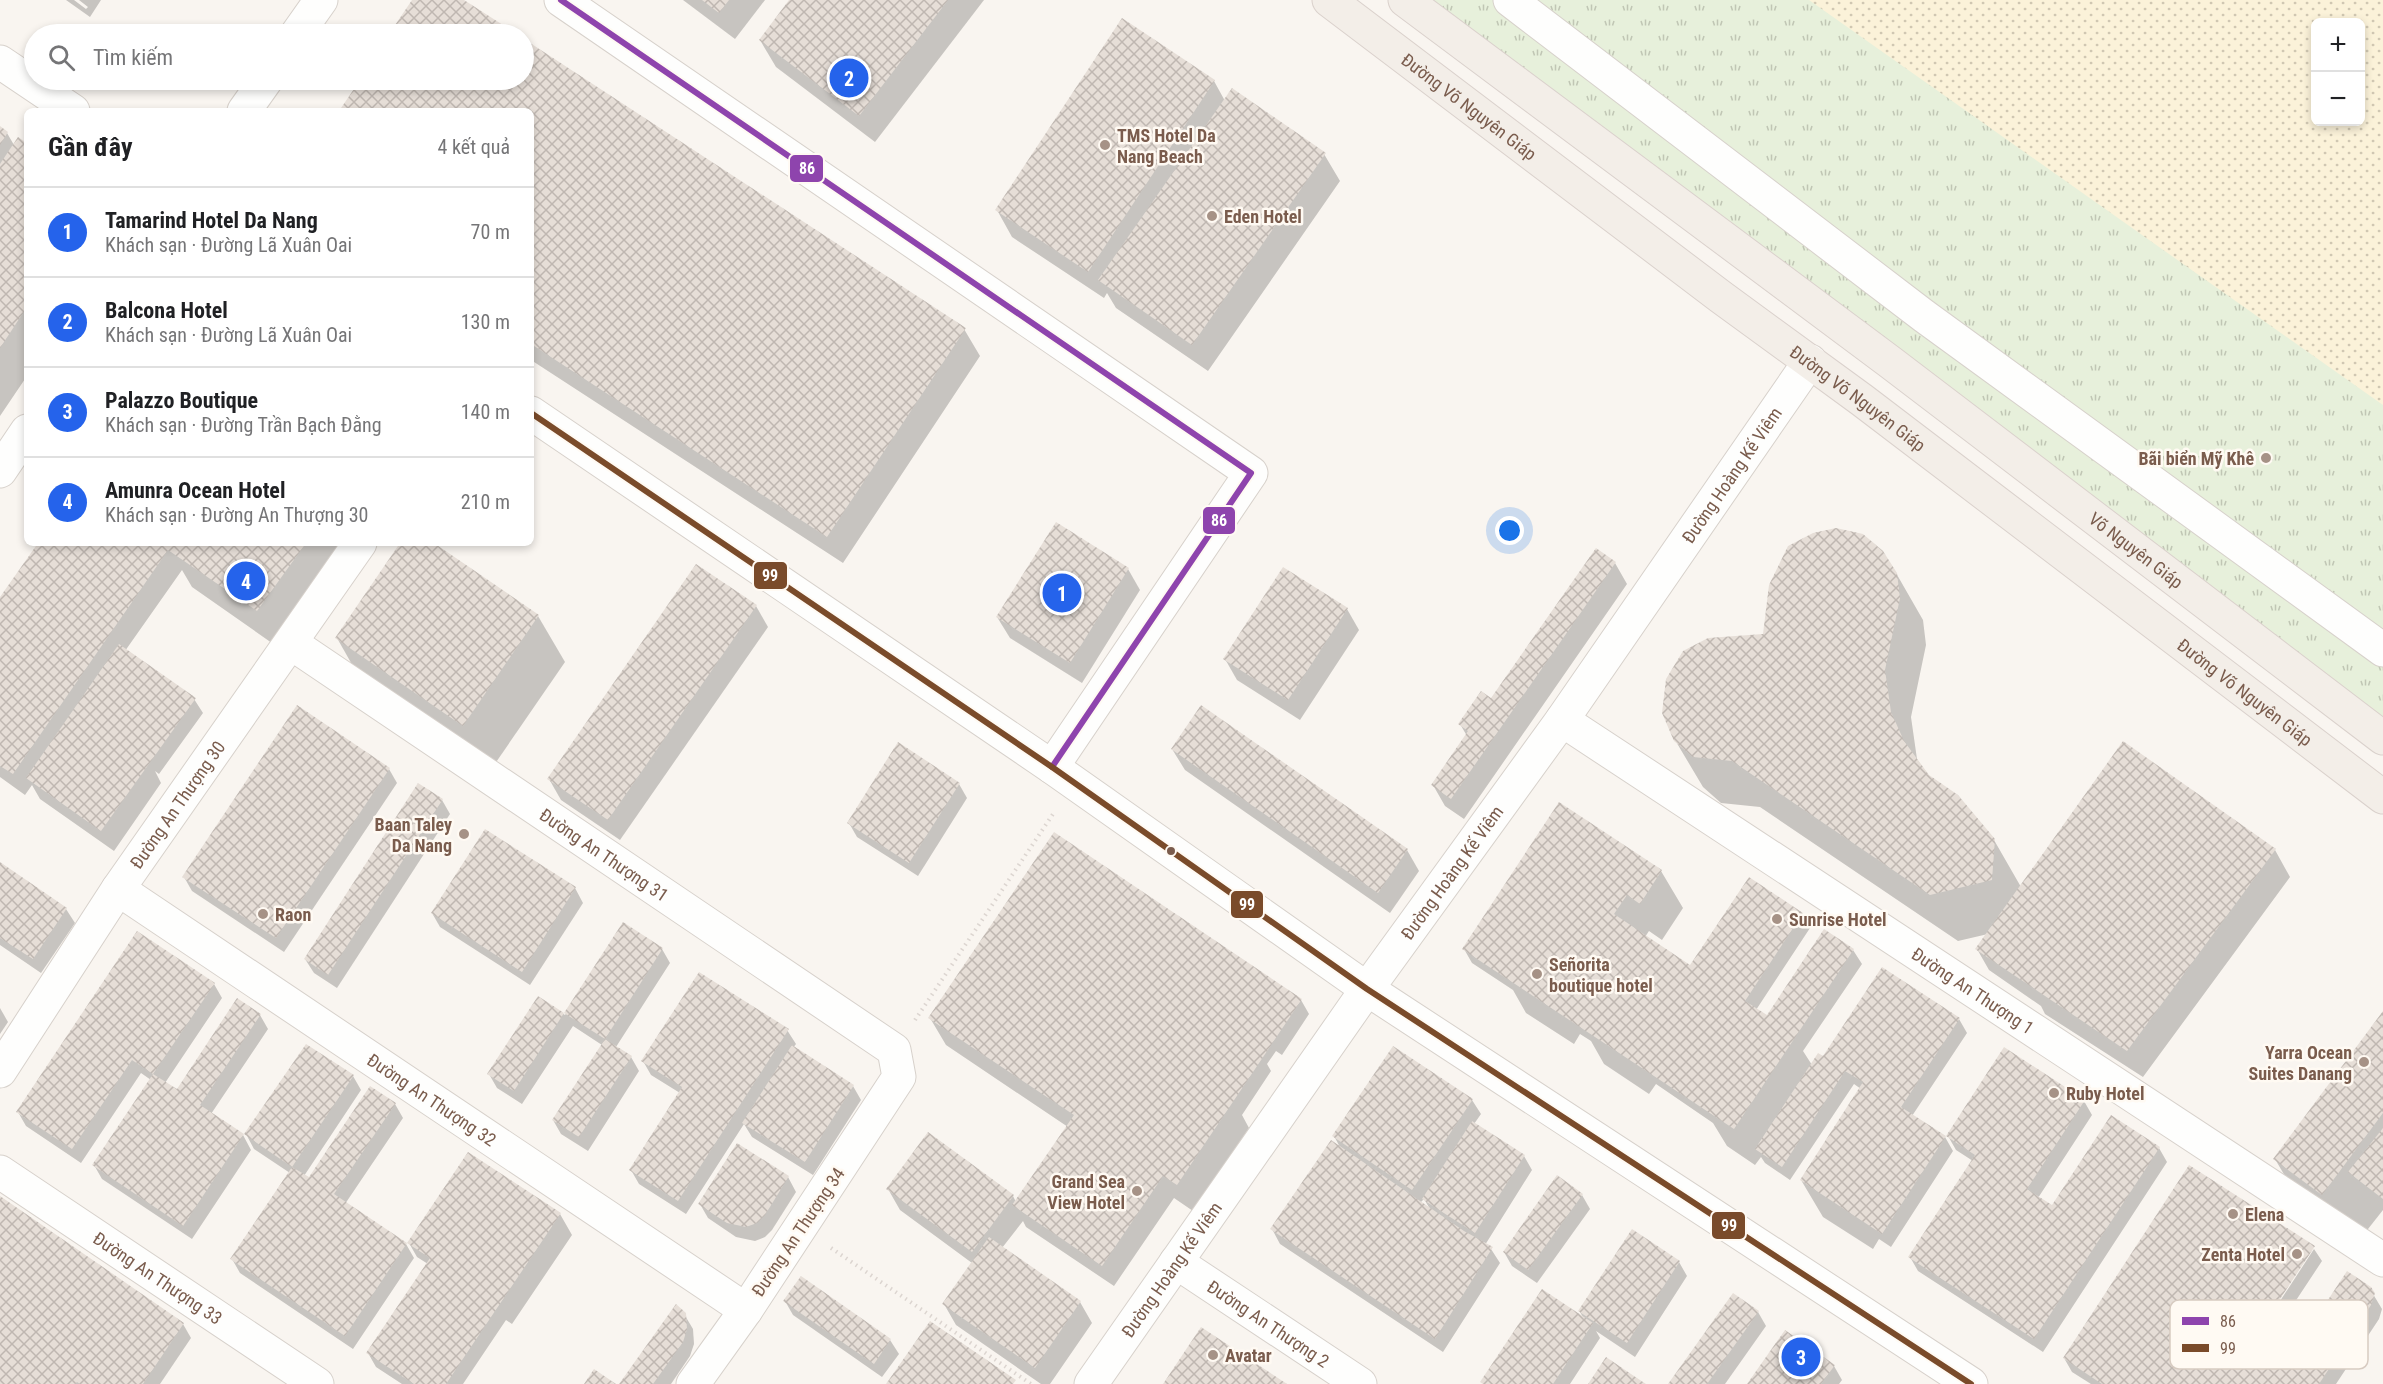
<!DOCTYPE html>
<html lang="vi">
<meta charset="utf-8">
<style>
body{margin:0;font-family:"Roboto Condensed",sans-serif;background:#f6f6f6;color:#202124}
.controls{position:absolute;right:18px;top:18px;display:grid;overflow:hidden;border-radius:9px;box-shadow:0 3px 9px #0003}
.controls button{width:54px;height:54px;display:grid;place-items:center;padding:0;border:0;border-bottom:2px solid #e0e0e0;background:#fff;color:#202124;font:30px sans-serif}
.you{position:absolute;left:1510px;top:531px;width:21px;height:21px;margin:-15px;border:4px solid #fff;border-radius:50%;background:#1a73e8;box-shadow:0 0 0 9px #1a73e833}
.badge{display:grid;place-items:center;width:39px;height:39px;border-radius:50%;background:#2563eb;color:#fff;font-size:20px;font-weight:700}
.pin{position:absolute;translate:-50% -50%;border:3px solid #fff;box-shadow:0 2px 6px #0006}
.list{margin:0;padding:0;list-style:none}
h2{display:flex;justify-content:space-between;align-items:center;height:78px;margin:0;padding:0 24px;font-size:26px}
h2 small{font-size:20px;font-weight:400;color:#757577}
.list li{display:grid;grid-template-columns:39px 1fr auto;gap:18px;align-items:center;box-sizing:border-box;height:90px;padding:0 24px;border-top:2px solid #e0e0e0}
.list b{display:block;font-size:22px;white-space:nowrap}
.list p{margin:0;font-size:20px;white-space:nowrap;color:#757577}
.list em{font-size:20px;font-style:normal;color:#757577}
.icon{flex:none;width:33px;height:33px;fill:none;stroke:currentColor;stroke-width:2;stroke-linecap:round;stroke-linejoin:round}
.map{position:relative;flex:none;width:2383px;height:1384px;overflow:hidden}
.search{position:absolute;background:#fff;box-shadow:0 3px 9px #0003;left:24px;top:24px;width:510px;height:66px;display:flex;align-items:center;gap:15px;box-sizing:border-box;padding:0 21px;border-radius:33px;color:#757577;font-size:22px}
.panel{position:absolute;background:#fff;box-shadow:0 3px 9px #0003;left:24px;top:108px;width:510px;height:438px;border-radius:9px}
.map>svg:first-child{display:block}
</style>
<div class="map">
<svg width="2383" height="1384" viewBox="0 0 2383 1384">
<defs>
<pattern id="sand-dots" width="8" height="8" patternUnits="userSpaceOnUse" patternTransform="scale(1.5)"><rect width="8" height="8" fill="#fbf2d9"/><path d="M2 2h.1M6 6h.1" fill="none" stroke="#d0c7b2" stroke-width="1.8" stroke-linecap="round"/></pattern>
<pattern id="park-tufts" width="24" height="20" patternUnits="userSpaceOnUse" patternTransform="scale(1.5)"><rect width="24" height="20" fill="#e7f0db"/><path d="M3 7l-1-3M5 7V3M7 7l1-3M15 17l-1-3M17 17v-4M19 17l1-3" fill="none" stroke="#c0c6b4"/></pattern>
<pattern id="building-cross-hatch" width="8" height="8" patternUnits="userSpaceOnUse" patternTransform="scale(1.5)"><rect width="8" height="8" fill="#e6ded7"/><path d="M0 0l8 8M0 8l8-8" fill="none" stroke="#bfb7b1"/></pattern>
</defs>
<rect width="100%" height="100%" fill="#f9f5f0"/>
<path fill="url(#sand-dots)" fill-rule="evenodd" d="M1550,0H2383V630ZM2316,22H2360V122H2316Z"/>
<polygon fill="url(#park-tufts)" points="1421,0 1809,0 2383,405 2383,720"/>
<g fill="#0003" fill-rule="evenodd">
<polygon points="66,0 74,0 86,9 88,7 79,0 101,0 90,17"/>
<polygon points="414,0 461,0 514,34 391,34"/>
<polygon points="683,0 765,0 735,39"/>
<polygon points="791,0 984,0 875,142 776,67 760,40"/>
<polygon points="524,41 964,329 980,356 843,563 531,360 531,111 341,111 362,80 524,80"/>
<polygon points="1214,81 1225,101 1324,154 1340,181 1208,371 1116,308 1107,293 1104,298 1012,237 997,210"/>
<polygon points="0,128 7,133 14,145 27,145 27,376 0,416"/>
<polygon points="40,543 353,543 279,648 192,587 182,570 125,651 194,699 203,713 159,774 155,771 161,783 114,851 40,799 32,785 25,795 0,777 0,600"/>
<polygon points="402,543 431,543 538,616 565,662 490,771 363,684 337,638"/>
<polygon points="1615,563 1627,584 1464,819 1445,806 1433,785 1467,736 1460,724 1492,700"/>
<polygon points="1128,569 1140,590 1082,683 1010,638 997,617"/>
<polygon points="1896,573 1923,620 1926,645 1911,717 1917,759 1928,777 1994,840 2021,887 2275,850 2290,877 2143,1077 2045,1014 2041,1006 1989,970 1977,949 1988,934 1958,941 1760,807 1721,803 1703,787 1675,740 1764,636"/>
<polygon points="756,606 768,627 620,840 561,800 549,779"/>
<polygon points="1347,609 1359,630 1300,720 1237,680 1225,659"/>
<polygon points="1172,749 1407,850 1419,871 1390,913 1185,770"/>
<polygon points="389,769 397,783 284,952 192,891 184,877"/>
<polygon points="959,784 967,798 918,876 857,837 849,823"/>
<polygon points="442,800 450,814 337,988 314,973 305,959"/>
<polygon points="486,831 575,888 583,903 530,985 440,927 432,913"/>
<polygon points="1055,834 1301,1000 1309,1014 1282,1055 1276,1051 1267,1064 1271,1071 1242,1115 1249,1128 1193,1211 1174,1198 1114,1286 1026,1227 1023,1221 1002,1248 1080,1302 1092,1323 1050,1384 1041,1384 956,1325 944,1304 972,1263 900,1210 888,1189 1013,1196 1016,1202 1068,1127 946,1045 930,1018"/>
<polygon points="0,864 66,909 75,923 41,973 0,945"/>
<polygon points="1661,871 1683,908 1662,940 1649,931 1645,937 1689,966 1802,914 1810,928 1756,1010 1768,1018 1825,931 1853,950 1862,964 1803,1051 1812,1065 1824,1058 1959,1019 1967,1033 1912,1116 1945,1137 1953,1151 1891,1247 1879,1239 1873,1249 1823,1217 1801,1180 1861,1089 1854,1084 1790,1180 1765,1163 1761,1157 1755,1165 1727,1146 1713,1123 1656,1084 1649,1094 1604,1064 1591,1041 1580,1034 1574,1044 1526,1013 1513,990 1472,963 1464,949"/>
<polygon points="624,924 662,949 670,963 616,1047 631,1057 639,1071 588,1151 561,1134 553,1120 602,1045 573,1026 522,1104 497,1088 489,1074 538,998 565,1015"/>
<polygon points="214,984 222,998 165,1083 177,1091 260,1015 268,1029 211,1114 243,1135 251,1150 192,1239 102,1179 94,1165 151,1080 141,1073 81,1163 26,1126 18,1112"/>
<polygon points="0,1008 8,1022 0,1034"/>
<polygon points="2383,1013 2383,1210 2353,1248 2306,1212 2275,1159"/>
<polygon points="787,1030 796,1044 793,1048 853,1086 861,1100 813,1175 752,1137 744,1124 686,1214 639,1184 631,1170 680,1093 651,1075 643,1061"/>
<path d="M1394,1048L1472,1100L1481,1114L1474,1124L1524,1156L1532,1170L1485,1245L1491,1249L1500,1263L1443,1352L1280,1244L1272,1229L1341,1149L1334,1136ZM1424,1199L1430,1209L1420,1203Z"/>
<polygon points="353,1076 361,1090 304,1176 310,1179 395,1104 403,1118 345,1204 406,1244 414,1258 353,1349 240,1273 232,1259 290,1173 254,1149 246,1134"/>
<polygon points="2084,1101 2092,1115 2038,1198 2053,1207 2112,1117 2159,1148 2167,1162 2043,1352 1918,1271 1910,1257 1973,1161 1956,1150 1948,1136"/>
<polygon points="788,1177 796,1192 772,1230 765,1237 755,1241 736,1237 708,1218 700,1204"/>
<polygon points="1582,1195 1590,1209 1537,1283 1512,1266 1504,1252"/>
<polygon points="0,1198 183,1324 191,1338 160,1384 0,1384"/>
<polygon points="560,1214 572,1235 512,1324 506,1320 463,1384 402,1384 376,1367 368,1353 428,1264 417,1257 409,1243"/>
<polygon points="2314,1249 2322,1261 2262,1352 2289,1370 2370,1289 2382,1309 2379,1319 2336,1384 2091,1384 2072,1372 2064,1358 2249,1342 2252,1344"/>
<polygon points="1679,1262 1687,1276 1635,1357 1596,1331 1600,1338 1570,1384 1483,1384 1584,1319 1580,1312"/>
<polygon points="802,1278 890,1340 899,1354 882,1377 793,1315 785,1301"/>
<polygon points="1758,1312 1766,1326 1725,1384 1670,1384"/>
<polygon points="684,1314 693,1329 694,1344 690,1356 671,1384 621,1384"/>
<polygon points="1834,1366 1842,1380 1839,1384 1749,1384"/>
</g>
<g fill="url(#building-cross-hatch)">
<polygon points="412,0 464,0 517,34 389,34"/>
<polygon points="702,0 729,0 719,13"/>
<polygon points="789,0 948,0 859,116 759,40"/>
<polygon points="1122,18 1215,80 1088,272 995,210"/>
<polygon points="524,39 966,328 827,537 531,344 531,111 339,111 360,80 524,80"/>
<polygon points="1232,88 1326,153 1192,345 1098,280"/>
<polygon points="0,126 8,132 0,145"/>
<polygon points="18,137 27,143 27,307 0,348 0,164"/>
<polygon points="1056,522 1129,568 1070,663 996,617"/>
<polygon points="1836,528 1863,534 1883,551 1897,573 1900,598 1885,670 1891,712 1904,741 1929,775 1958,795 1995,839 1992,880 1930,895 1732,761 1693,757 1674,741 1662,713 1666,679 1683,651 1708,638 1763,634 1769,585 1788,546 1813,533"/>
<polygon points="38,543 306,543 257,611 168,550 13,774 0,766 0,597"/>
<polygon points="400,543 434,543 539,615 463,726 335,638"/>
<polygon points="1596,548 1616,562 1451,799 1431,785 1468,731 1458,724 1481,691 1491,698"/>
<polygon points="696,564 757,605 608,820 547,779"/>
<polygon points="1283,567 1348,608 1288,700 1223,659"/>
<polygon points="119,644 196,698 101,831 26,778"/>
<polygon points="297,705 390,768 276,938 182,877"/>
<polygon points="1201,705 1408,849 1378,893 1171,749"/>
<polygon points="2123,741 2276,849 2127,1051 1975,949"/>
<polygon points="898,742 960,783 909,863 847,823"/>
<polygon points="418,783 443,799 328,975 304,959"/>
<polygon points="1559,802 1662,870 1640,904 1627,895 1614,914 1690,965 1749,877 1803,913 1745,1001 1767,1015 1824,929 1854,949 1734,1129 1462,949"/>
<polygon points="485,829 576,887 522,972 431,913"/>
<polygon points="1054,832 1302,999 1177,1185 1163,1176 1102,1266 1012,1205 1074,1115 928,1018"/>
<polygon points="0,862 67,908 33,959 0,938"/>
<polygon points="623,922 663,948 605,1039 564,1013"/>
<polygon points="137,931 215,983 153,1074 132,1060 72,1149 16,1112"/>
<polygon points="1882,967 1960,1018 1901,1107 1946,1136 2004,1047 2085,1100 2027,1189 2052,1205 2111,1115 2160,1147 2034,1339 1908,1257 1975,1155 1946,1136 1882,1234 1800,1180 1863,1082 1845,1071 1782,1167 1755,1149 1818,1053 1823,1056"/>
<polygon points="699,972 789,1029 678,1201 629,1170 682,1087 641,1061"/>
<polygon points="538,996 564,1013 514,1091 487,1074"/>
<polygon points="237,998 261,1014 200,1105 223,1120 244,1134 306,1044 354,1075 292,1167 244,1134 183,1226 92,1165 153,1074 177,1089"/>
<polygon points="2383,1011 2383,1113 2322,1195 2273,1159"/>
<polygon points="605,1039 632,1056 579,1137 552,1120"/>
<polygon points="792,1045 854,1085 805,1162 742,1123"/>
<polygon points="1393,1046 1473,1099 1412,1190 1332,1136"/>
<polygon points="370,1086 396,1103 334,1194 407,1243 345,1336 230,1259 292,1167 309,1177"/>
<polygon points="1472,1121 1525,1155 1475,1233 1422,1199"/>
<polygon points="2383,1128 2383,1199 2348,1172"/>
<polygon points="928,1132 1014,1195 972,1252 886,1189"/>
<polygon points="1331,1140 1464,1231 1493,1247 1435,1339 1270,1229"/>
<polygon points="737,1143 789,1176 765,1215 757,1223 746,1227 727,1223 698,1204"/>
<polygon points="468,1152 561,1213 446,1384 414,1384 366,1353 430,1258 407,1243"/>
<polygon points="2189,1165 2315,1246 2251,1343 2285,1365 2347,1271 2371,1287 2375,1293 2371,1305 2319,1384 2102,1384 2063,1358"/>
<polygon points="1557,1175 1583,1194 1528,1270 1503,1252"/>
<polygon points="0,1196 184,1323 143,1384 80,1384 77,1382 75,1384 0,1384"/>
<polygon points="1632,1229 1680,1261 1627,1343 1578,1311"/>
<polygon points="989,1237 1081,1301 1035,1368 942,1304"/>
<polygon points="801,1276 891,1339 874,1364 783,1301"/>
<polygon points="1542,1289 1593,1323 1553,1384 1483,1384 1480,1382"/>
<polygon points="1733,1293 1759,1311 1707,1384 1668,1384"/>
<polygon points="676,1304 686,1313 687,1329 683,1342 653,1384 619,1384"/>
<polygon points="930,1321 1016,1380 1013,1384 886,1384"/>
<polygon points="1201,1327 1287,1384 1163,1384"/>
<polygon points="1785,1330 1835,1365 1821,1384 1747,1384"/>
<polygon points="1606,1357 1631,1374 1646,1384 1588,1384"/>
<polygon points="594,1369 616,1384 584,1384"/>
</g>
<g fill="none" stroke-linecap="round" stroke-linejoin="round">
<defs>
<g id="minor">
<polyline points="561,0 1251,473 1052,767"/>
<polyline points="1510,0 1924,316 2383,650"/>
<polyline points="297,34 321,0"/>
<polyline points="0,62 73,111"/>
<polyline points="244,111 266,80"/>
<polyline points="531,413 1052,767 1367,989 1971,1384"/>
<polyline points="0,471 27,431"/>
<path id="s1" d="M291,643L894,1050L899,1077L746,1310L693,1384"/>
<path id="s2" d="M1562,720L2383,1260"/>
<path id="s3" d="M118,889L746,1310"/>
<path id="s4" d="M0,1071L118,889L360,543"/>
<path id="s5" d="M0,1172L317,1384"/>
<path id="s6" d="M1176,1262L1360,1384"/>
<path id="s7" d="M1091,1384L1367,989L1562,720L1810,361"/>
</g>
<g id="major">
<path id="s8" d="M1329,0L1721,297L1862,400L2383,797"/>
<path id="s9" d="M1405,0L1890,362L2383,738"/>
</g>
</defs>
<use href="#minor" stroke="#d7d1cb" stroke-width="35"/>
<use href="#major" stroke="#dad1cc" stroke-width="35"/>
<g stroke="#dcd5d0" stroke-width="4" stroke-dasharray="1.5 4.5" stroke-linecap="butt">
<polyline points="915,1020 1053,814"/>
<polyline points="831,1248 1031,1384"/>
</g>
<use href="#minor" stroke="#fefefd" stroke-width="33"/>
<use href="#major" stroke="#f3eee8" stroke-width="33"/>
<defs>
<polyline id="bus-1" points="561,0 1251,473 1052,767"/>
<polyline id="bus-2" points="531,413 1052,767 1367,989 1971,1384"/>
</defs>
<use href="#bus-1" stroke="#fffaf3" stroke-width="10"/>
<use href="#bus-2" stroke="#fffaf3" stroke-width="10"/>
<use href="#bus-1" stroke="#8e44ad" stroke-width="6"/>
<use href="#bus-2" stroke="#7a4b2a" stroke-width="6"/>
</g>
<g fill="#a69286" stroke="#fffaf3" stroke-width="2">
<circle cx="1105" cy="145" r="6"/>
<circle cx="1212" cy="216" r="6"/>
<circle cx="2266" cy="458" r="6"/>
<circle cx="464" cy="834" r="6"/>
<circle cx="263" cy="914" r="6"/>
<circle cx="1777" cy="919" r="6"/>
<circle cx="1537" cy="974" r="6"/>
<circle cx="2364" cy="1062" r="6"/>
<circle cx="2054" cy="1093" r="6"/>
<circle cx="1137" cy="1191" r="6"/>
<circle cx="2233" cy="1214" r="6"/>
<circle cx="2297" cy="1254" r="6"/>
<circle cx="1213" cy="1355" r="6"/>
</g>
<circle fill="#7a5c4d" stroke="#fffaf3" stroke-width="2" cx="1171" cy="851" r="5"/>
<g text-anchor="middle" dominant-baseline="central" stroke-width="5" stroke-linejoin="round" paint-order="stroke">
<g font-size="18" fill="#7a5c4d" stroke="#fffaf3">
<text stroke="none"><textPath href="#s8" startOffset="176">Đường Võ Nguyên Giáp</textPath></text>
<text stroke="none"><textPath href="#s8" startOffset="662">Đường Võ Nguyên Giáp</textPath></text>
<text stroke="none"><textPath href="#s7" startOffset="1112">Đường Hoàng Kế Viêm</textPath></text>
<text stroke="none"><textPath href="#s9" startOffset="915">Võ Nguyên Giáp</textPath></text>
<text stroke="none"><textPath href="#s8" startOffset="1148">Đường Võ Nguyên Giáp</textPath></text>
<text stroke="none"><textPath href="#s4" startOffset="320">Đường An Thượng 30</textPath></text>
<text stroke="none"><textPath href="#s1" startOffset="378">Đường An Thượng 31</textPath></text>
<text stroke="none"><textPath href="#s7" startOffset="626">Đường Hoàng Kế Viêm</textPath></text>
<text stroke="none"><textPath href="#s2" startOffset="492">Đường An Thượng 1</textPath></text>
<text stroke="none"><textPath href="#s3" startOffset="378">Đường An Thượng 32</textPath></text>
<text transform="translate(798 1232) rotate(-56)">Đường An Thượng 34</text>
<text stroke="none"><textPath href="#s7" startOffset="140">Đường Hoàng Kế Viêm</textPath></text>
<text stroke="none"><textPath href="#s5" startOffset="190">Đường An Thượng 33</textPath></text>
<text stroke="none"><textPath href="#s6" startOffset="111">Đường An Thượng 2</textPath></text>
</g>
<g font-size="18" font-weight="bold" fill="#7a5c4d" stroke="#fffaf3" text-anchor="start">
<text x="1117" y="135">TMS Hotel Da<tspan x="1117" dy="21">Nang Beach</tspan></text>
<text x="1224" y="216">Eden Hotel</text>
<text x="2254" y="458" text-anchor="end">Bãi biển Mỹ Khê</text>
<text x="452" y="824" text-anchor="end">Baan Taley<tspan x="452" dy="21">Da Nang</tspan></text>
<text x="275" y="914">Raon</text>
<text x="1789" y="919">Sunrise Hotel</text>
<text x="1549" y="964">Señorita<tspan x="1549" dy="21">boutique hotel</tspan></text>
<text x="2352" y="1052" text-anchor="end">Yarra Ocean<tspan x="2352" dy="21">Suites Danang</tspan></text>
<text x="2066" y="1093">Ruby Hotel</text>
<text x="1125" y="1181" text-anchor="end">Grand Sea<tspan x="1125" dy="21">View Hotel</tspan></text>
<text x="2245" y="1214">Elena</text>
<text x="2285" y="1254" text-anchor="end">Zenta Hotel</text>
<text x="1225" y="1355">Avatar</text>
</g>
</g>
<rect x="2170" y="1300" width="198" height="69" rx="9" fill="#fffaf3" stroke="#d7cbc1" stroke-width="1.5"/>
<rect x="2182" y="1317" width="27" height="8" fill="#8e44ad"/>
<rect x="2182" y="1344" width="27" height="8" fill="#7a4b2a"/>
<g font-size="16" fill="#7a5c4d">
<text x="2220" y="1327">86</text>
<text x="2220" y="1354">99</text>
</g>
<g stroke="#fffaf3" stroke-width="2">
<rect x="789" y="154" width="35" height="29" rx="6" fill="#8e44ad"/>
<rect x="1202" y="506" width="34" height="29" rx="6" fill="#8e44ad"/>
<rect x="753" y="561" width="35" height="29" rx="6" fill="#7a4b2a"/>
<rect x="1230" y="890" width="34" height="29" rx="6" fill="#7a4b2a"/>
<rect x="1711" y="1211" width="35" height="29" rx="6" fill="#7a4b2a"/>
</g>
<g font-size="16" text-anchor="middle" font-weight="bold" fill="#fff">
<text x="807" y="174">86</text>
<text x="1219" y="526">86</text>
<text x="770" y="581">99</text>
<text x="1247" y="910">99</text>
<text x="1729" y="1231">99</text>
</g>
</svg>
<div class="controls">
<button>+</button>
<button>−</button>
</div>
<div class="you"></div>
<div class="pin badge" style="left:1062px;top:593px">1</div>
<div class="pin badge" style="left:849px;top:78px">2</div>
<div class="pin badge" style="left:1801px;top:1357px">3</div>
<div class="pin badge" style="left:246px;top:581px">4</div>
<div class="search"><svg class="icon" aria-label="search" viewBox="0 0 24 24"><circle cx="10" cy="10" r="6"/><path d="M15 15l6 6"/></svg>Tìm kiếm</div>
<section class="panel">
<h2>Gần đây<small>4 kết quả</small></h2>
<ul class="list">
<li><span class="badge">1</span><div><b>Tamarind Hotel Da Nang</b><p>Khách sạn · Đường Lã Xuân Oai</p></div><em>70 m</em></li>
<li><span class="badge">2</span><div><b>Balcona Hotel</b><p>Khách sạn · Đường Lã Xuân Oai</p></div><em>130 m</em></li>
<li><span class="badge">3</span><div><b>Palazzo Boutique</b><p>Khách sạn · Đường Trần Bạch Đằng</p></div><em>140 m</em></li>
<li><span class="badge">4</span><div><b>Amunra Ocean Hotel</b><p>Khách sạn · Đường An Thượng 30</p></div><em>210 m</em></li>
</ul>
</section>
</div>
